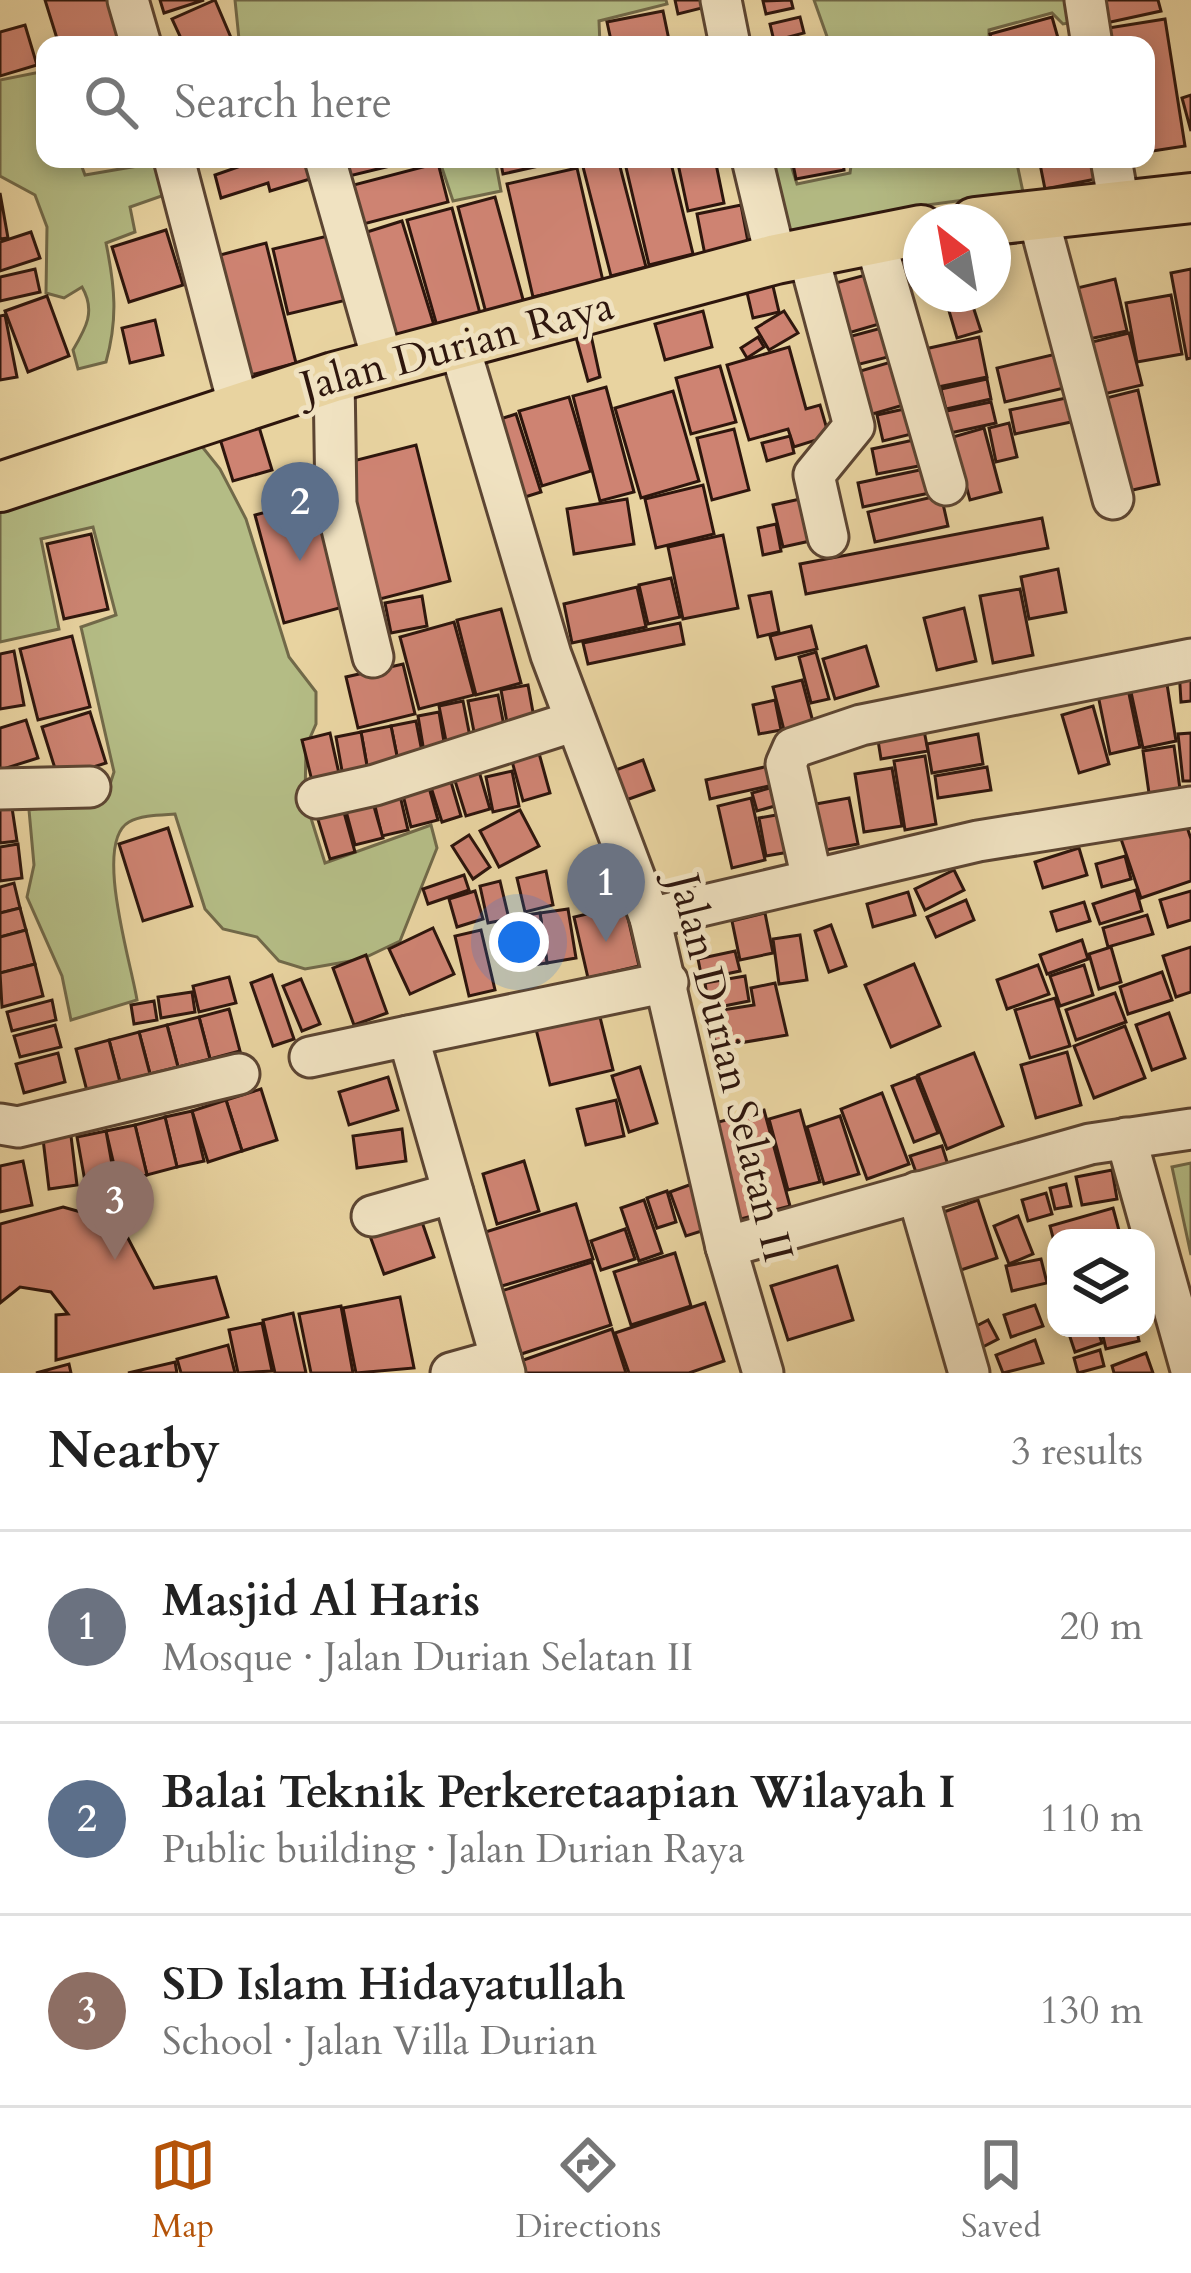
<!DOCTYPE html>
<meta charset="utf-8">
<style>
body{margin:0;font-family:Cardo,serif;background:#f2f2f2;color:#222}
.controls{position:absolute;right:36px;bottom:36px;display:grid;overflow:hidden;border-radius:24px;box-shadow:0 6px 18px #0003}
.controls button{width:108px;height:108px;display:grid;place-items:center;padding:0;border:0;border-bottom:3px solid #e0e0e0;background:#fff;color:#222;font:60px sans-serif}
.compass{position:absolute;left:903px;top:204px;width:108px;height:108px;border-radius:50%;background:#fff;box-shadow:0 6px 18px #0003;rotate:329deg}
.you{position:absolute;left:519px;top:942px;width:42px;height:42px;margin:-30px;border:9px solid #fff;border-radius:50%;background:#1a73e8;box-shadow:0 0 0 18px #1a73e833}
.badge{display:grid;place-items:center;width:78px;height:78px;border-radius:50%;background:#b45309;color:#fff;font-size:39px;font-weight:700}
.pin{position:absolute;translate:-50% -99px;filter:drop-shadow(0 3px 6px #0008)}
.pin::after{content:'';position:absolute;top:63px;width:42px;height:36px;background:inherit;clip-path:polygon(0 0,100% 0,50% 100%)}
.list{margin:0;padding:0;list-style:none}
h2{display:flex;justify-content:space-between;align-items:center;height:156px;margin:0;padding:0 48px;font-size:51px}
h2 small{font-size:39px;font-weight:400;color:#767676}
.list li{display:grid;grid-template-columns:78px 1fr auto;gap:36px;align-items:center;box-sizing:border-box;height:192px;padding:0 48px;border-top:3px solid #e0e0e0}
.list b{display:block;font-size:45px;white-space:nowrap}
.list p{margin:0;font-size:39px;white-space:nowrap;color:#767676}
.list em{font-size:39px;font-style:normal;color:#767676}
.icon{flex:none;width:66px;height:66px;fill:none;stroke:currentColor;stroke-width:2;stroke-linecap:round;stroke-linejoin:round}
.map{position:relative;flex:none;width:1191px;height:1373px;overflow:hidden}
.search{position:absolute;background:#fff;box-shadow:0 6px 18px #0003;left:36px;right:36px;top:36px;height:132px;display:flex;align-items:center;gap:30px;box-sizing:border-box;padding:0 42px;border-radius:24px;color:#767676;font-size:45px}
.sheet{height:732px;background:#fff}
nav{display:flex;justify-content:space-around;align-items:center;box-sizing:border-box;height:168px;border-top:3px solid #e0e0e0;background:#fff;font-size:33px;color:#767676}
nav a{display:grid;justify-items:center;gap:6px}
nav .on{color:#b45309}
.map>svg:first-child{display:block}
</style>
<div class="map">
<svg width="1191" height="1373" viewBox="0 0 1191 1373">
<rect width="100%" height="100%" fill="#e8d3a0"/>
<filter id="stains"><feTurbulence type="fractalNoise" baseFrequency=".00167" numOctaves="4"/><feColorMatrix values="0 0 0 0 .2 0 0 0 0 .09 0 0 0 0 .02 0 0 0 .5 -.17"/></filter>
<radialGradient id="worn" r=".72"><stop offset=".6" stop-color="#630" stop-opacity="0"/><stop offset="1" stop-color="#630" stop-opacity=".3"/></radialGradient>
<g fill="#b4bc85" stroke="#716949" stroke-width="3">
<polygon points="235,0 666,0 667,4 599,21 600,45 232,45 239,39"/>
<polygon points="814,0 1077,0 1080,21 1063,24 1052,13 989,30 989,45 830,45"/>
<path d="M45,71V159H79L85,175L167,161L173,192L130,207L135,232L106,243C115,287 118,319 106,362L78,369L73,350C86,328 96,311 82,287L64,298L46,293L47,227L35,195L0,176V80Z"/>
<polygon points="439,159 495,159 501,191 453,201"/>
<polygon points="765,159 789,159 797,184 850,173 852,159 1016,159 1023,192 905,208 779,243"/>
<path d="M196,439L220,469L246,519L289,657L316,692V724L306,747L305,799L325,863L431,825L437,848L400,941L362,959L305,969L279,961L257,937L223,929L205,909L175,814C161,815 141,815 129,822C93,842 131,962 137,1000L71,1020L62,976L27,897L34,865L29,810L106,797L114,772L81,627L116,615L93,527L41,539L59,629L0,642V503Z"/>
<polygon points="1191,1163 1191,1255 1172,1167"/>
</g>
<g fill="#ce8372" stroke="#2e160d" stroke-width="3">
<polygon points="45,0 120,0 135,45 59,45"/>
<polygon points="160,0 204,0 164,13"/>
<polygon points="215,0 232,40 184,45 172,19"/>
<polygon points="675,0 713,0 714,5 678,14"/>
<polygon points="791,0 793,8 766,14 763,1"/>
<polygon points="1092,0 1158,0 1161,11 1097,25"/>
<polygon points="663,11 670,45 612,45 607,22"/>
<polygon points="800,17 804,33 774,41 770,24"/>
<polygon points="1052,17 1060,45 993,45 990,34"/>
<polygon points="1165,19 1185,146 1146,152 1146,45 1098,45 1096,30"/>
<polygon points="25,25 37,65 0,76 0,32"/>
<polygon points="1191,95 1191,131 1182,98"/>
<polygon points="315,159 320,176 270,191 268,183 221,198 215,175 261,159"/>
<polygon points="337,159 419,159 341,178"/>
<polygon points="500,159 570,159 503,174"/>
<polygon points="581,159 618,159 646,267 611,276"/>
<polygon points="642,159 670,159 693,254 649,265 625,163"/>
<polygon points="677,159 715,159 724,203 688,211"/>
<polygon points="792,159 843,159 844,170 796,179"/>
<polygon points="1039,159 1097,159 1101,178 1045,189"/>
<polygon points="438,163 448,202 352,227 342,188"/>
<polygon points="577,168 603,281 533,297 507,184"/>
<polygon points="0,193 8,238 0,239"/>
<polygon points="495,197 524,303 486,313 458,207"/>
<polygon points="741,205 749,247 705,255 697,214"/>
<polygon points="452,208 481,317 437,326 407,220"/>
<polygon points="402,221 434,325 383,342 351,237"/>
<polygon points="166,230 183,285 129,302 112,247"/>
<polygon points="31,232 40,258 0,271 0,242"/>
<polygon points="336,234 351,299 288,314 273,249"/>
<polygon points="266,243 296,363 236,379 205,259"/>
<polygon points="35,269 40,292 0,301 0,277"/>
<polygon points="1191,269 1191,358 1187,359 1171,273"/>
<polygon points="873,273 886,322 845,334 832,284"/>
<polygon points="1115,279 1127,331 1089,339 1077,288"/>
<polygon points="772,282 779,312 753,318 746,288"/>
<polygon points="944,294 969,294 981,331 957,338"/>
<polygon points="1171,295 1182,354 1137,362 1126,303"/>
<polygon points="47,296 69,356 28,372 5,311"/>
<polygon points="703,311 712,347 665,360 655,324"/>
<polygon points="784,311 798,333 769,350 756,328"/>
<polygon points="5,315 17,377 0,380 0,316"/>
<polygon points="155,320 163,355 130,363 122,328"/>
<polygon points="589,326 600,377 588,381 574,330"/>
<polygon points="889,326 896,355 856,365 848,337"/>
<polygon points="1129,333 1142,385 1104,394 1092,342"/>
<polygon points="758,337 764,347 747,358 741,348"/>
<polygon points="979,337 987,377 933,388 925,349"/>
<polygon points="789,347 806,409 820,405 829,436 794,447 788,429 749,440 727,365"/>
<polygon points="1056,354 1064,388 1005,402 997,368"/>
<polygon points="901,359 914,402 869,415 857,372"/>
<polygon points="720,366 736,422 691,434 676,378"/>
<polygon points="987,379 991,399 946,409 941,389"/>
<polygon points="606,387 634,492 600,501 573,396"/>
<polygon points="1138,390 1159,484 1124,492 1102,399"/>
<polygon points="673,391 699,481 641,498 615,408"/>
<polygon points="1080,395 1085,419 1015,434 1010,410"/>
<polygon points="569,397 591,471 542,486 519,411"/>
<polygon points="991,402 996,423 941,435 937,413"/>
<polygon points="918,406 924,431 883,441 877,415"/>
<polygon points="516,414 541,492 509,502 485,424"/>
<polygon points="1009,423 1017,457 996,462 989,428"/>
<polygon points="259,427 272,470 233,481 220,439"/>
<polygon points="984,428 1001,492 970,500 953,437"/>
<polygon points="734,429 749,490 712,500 697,438"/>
<polygon points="790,436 794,453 767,461 762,443"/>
<polygon points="923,438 929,464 877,474 872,449"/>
<polygon points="416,445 450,581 380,599 345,463"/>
<polygon points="934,467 939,491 863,507 858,483"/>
<polygon points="703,485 714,534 656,548 645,499"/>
<polygon points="941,495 948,526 875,542 868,512"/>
<polygon points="315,499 343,607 284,623 255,515"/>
<polygon points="627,499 634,544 574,554 567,509"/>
<polygon points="800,499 810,541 783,547 773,505"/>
<polygon points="1042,518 1048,548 806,594 800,564"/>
<polygon points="776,524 781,551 763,555 758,528"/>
<polygon points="91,534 108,609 64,619 47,544"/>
<polygon points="723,535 738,608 683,619 668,547"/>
<polygon points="1058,569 1066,612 1029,619 1021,577"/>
<polygon points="671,578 680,617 648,624 639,585"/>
<polygon points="637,587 646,627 572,643 564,604"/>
<polygon points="1020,589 1033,655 993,663 980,596"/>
<polygon points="771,592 779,632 758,637 749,596"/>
<polygon points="422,596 427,626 391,633 385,603"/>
<polygon points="964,608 976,661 937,670 924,618"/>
<polygon points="501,609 521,683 476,695 457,620"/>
<polygon points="454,622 474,695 419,709 400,637"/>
<polygon points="680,623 684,644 588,664 583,643"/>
<polygon points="811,626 817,649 776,659 770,636"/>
<polygon points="72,636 90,707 38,720 20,649"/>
<polygon points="866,646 878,686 835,699 823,659"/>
<polygon points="14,651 24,705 0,709 0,654"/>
<polygon points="816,652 829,699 811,703 799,657"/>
<polygon points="403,664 415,714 358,728 346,677"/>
<polygon points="1191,668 1191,701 1181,702 1179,669"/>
<polygon points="802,680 813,722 784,730 773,687"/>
<polygon points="1167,684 1176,741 1143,748 1131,692"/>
<polygon points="528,685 535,723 508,728 501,690"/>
<polygon points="1128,689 1140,747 1110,754 1098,695"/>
<polygon points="498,695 505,731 475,737 468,701"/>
<polygon points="775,700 781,730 759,734 753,705"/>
<polygon points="463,701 472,747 448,751 439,706"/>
<polygon points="1093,706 1109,764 1079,773 1062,715"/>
<polygon points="90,712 106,763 58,778 42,727"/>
<polygon points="439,712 446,754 425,758 418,716"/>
<polygon points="26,720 38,758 0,770 0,728"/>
<polygon points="922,720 928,751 881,759 876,728"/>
<polygon points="416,721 425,767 400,771 391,726"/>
<polygon points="391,726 400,771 369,777 361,732"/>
<polygon points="361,732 369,777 344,782 336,737"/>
<polygon points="330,733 340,778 313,785 302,740"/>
<polygon points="1191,733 1191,781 1183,781 1178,734"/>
<polygon points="978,734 983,764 932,773 927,744"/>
<polygon points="537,746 550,793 523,801 510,754"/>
<polygon points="1174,746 1180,789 1149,793 1143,751"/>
<polygon points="925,756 936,824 905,830 894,761"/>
<polygon points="643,760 654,790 615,804 605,774"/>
<polygon points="476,761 490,809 466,816 451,768"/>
<polygon points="769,766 773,785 710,799 706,780"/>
<polygon points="987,767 991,790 938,798 935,776"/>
<polygon points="892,768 902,826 864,832 855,774"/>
<polygon points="512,771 519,806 493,812 486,777"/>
<polygon points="449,775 461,816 442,822 429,781"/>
<polygon points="427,780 438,820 411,827 401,787"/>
<polygon points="784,784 789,802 757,811 752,793"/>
<polygon points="398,787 408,830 382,836 372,793"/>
<polygon points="369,789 383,838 355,845 342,796"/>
<polygon points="751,798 765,860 732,868 718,806"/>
<polygon points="849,798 858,844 815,852 805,806"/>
<polygon points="11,801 17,841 0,843 0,803"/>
<polygon points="342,805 355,852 330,859 316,813"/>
<polygon points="520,810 539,846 499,867 480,831"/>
<polygon points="1182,812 1191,839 1191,881 1141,898 1119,833"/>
<polygon points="782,814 789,852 766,856 759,818"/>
<polygon points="168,828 192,906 143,921 119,844"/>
<polygon points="469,835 490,867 473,879 452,846"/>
<polygon points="18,844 22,878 0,881 0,847"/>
<polygon points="1079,848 1087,875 1043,888 1035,862"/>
<polygon points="1125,856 1131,879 1102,887 1096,864"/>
<polygon points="954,870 964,890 925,910 915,889"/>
<polygon points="546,871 553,905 525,912 517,878"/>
<polygon points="464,875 469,890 428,904 423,889"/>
<polygon points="500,881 509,919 488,923 480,886"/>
<polygon points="14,883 20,908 0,913 0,887"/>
<polygon points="1136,890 1142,911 1100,924 1093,904"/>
<polygon points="475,891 483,919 457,927 449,899"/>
<polygon points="1191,891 1191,920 1168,927 1160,900"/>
<polygon points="908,892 915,915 873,927 867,904"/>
<polygon points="966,900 974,920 936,937 927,917"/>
<polygon points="1084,902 1090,921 1057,931 1051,912"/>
<polygon points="625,905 639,966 588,978 574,917"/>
<polygon points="20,908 26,930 0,937 0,913"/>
<polygon points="568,909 576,958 547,963 540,913"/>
<polygon points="540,913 547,963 520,967 512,917"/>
<polygon points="765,913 773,953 740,960 732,921"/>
<polygon points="1147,915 1153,934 1108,947 1103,928"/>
<polygon points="831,925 846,966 829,972 815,931"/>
<polygon points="433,928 454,974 410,994 389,949"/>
<polygon points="26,930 35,964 0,973 0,937"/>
<polygon points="481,930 495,990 469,996 455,936"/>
<polygon points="800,935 807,980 779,984 773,939"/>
<polygon points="1082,940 1088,959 1047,974 1040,955"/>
<polygon points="1111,947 1121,982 1099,989 1089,954"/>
<polygon points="1191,947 1191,992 1176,997 1163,956"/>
<polygon points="735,951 740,971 702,979 698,959"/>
<polygon points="366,955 387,1013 354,1025 333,968"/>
<polygon points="35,964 43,996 2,1007 0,973"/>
<polygon points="914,964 940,1026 891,1047 865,985"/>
<polygon points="1038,965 1049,994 1007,1009 997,980"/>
<polygon points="1084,965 1093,995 1060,1006 1050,976"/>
<polygon points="1162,972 1172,1000 1128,1014 1120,987"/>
<polygon points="272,975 294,1039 273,1046 251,983"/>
<polygon points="745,976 749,1001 709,1009 705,983"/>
<polygon points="229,977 236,1003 199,1012 193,986"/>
<polygon points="301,979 320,1024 302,1031 283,986"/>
<polygon points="775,983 787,1035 716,1047 710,1012 754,1005 751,988"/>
<polygon points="192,992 195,1012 161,1018 158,997"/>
<polygon points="1115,993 1126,1022 1076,1040 1066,1010"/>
<polygon points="1055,998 1070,1046 1030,1058 1015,1010"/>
<polygon points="52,1000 56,1020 12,1031 7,1012"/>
<polygon points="154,1001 157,1020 134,1024 131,1005"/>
<polygon points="229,1009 240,1051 210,1059 199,1017"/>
<polygon points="599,1013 613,1070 550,1085 536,1029"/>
<polygon points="1169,1013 1185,1058 1152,1070 1136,1025"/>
<polygon points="199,1017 210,1059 178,1067 167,1025"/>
<polygon points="55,1025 61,1047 20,1057 14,1036"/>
<polygon points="167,1025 178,1067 150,1074 139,1032"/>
<polygon points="1125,1026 1145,1078 1094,1098 1074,1046"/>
<polygon points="139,1032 150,1074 120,1082 109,1040"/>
<polygon points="109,1040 120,1082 87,1091 76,1049"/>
<polygon points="1067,1052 1081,1105 1036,1118 1021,1065"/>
<polygon points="58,1053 65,1082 24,1093 16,1064"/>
<polygon points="974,1053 1003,1126 947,1149 918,1075"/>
<polygon points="640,1067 657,1123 629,1132 612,1076"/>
<polygon points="388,1077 398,1110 349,1125 339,1092"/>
<polygon points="916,1077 938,1133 914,1142 892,1086"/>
<polygon points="261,1089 277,1140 242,1151 226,1100"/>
<polygon points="882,1093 909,1164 867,1179 841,1109"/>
<polygon points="226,1100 242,1151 208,1162 192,1111"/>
<polygon points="616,1100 624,1136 586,1145 577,1109"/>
<polygon points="764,1110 790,1206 737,1220 711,1124"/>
<polygon points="800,1110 820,1182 788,1190 769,1119"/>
<polygon points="192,1111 204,1161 177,1167 165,1117"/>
<polygon points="840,1116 859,1174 824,1184 807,1127"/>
<polygon points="165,1117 177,1167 147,1175 135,1125"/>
<polygon points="135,1125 147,1175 118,1182 106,1131"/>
<polygon points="402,1129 406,1161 357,1168 353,1136"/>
<polygon points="106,1131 115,1181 86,1187 77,1137"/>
<polygon points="71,1136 77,1185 49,1189 43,1139"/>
<polygon points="942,1146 948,1165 917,1175 910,1156"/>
<polygon points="23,1161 32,1205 0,1212 0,1166"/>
<polygon points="524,1161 539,1211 497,1224 483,1174"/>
<polygon points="1112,1170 1117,1199 1082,1205 1076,1177"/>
<polygon points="692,1184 708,1229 686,1236 670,1192"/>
<polygon points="1066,1184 1071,1206 1055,1209 1050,1188"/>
<polygon points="667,1191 676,1222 657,1228 647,1198"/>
<polygon points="1046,1193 1052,1214 1028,1221 1022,1200"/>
<polygon points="644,1200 662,1253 639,1261 621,1208"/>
<polygon points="978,1200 997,1258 958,1271 938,1214"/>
<polygon points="576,1204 593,1259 495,1288 479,1234"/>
<polygon points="63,1207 120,1223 154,1288 216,1277 228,1317 56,1360 56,1315 68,1314 51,1292 20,1287 0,1303 0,1224"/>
<polygon points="1113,1208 1121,1238 1056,1238 1056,1249 1050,1226"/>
<polygon points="1018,1216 1033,1254 1009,1264 994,1226"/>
<polygon points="421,1219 434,1257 384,1274 370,1236"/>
<polygon points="625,1229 635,1259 601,1270 591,1241"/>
<polygon points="675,1253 691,1306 631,1325 614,1272"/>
<polygon points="1041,1259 1047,1283 1012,1291 1006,1266"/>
<polygon points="592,1262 611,1325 515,1356 495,1293"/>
<polygon points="837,1266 853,1320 788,1340 771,1286"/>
<polygon points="400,1297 414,1368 356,1373 343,1308"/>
<polygon points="705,1303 724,1361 689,1373 629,1373 615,1333"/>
<polygon points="1035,1305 1043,1326 1011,1337 1004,1315"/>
<polygon points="341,1306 353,1373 311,1373 299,1314"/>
<polygon points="293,1313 306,1373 275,1373 263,1320"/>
<polygon points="988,1320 998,1339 975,1351 965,1332"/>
<polygon points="262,1323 272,1371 238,1373 229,1330"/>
<polygon points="1067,1328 1097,1328 1102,1343 1075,1352"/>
<polygon points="1101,1328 1136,1328 1139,1341 1106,1349"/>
<polygon points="612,1329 626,1373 519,1373 515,1363"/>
<polygon points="1035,1340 1043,1363 1003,1373 996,1355"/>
<polygon points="228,1345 235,1373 181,1373 177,1359"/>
<polygon points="1100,1350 1104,1366 1078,1373 1074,1358"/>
<polygon points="1146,1353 1153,1373 1114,1373 1112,1366"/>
<polygon points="175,1362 177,1373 128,1373"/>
<polygon points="69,1364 71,1373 36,1373"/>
</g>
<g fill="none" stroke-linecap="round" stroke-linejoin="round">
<defs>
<g id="minor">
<polyline points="128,0 141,45"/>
<polyline points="721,0 730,45"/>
<polyline points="1085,0 1092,45"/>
<polyline points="174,159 239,407"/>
<polyline points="325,159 384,366"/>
<polyline points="752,159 776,259"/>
<polyline points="1111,159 1119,204"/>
<polyline points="1037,213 1113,499"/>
<polyline points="874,237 946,485"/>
<polyline points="807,251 854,426 814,475 828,537"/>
<polyline points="459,345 551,655 650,918 726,1247 763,1373"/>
<polyline points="334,377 336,504 373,657"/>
<polyline points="0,789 90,787"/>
<polyline points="317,798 375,785 575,721"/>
<polyline points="812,879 786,764 793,748 861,725 1191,659"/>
<polyline points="650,918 978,841 1191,807"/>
<polyline points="408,1036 668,982"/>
<polyline points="310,1057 408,1036 505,1373"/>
<polyline points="0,1124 18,1127 239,1074"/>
<polyline points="1126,1138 1191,1370"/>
<polyline points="917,1192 969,1373"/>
<polyline points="372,1216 453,1193"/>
<polyline points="726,1247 1090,1144 1191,1129"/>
<polyline points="451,1373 501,1359"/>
</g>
<g id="major">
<polyline points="975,222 1191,198"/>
<polyline points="0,487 334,377 776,259 921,230"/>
</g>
</defs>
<use href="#minor" stroke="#5c4532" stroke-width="45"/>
<use href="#major" stroke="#2e160d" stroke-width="54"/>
<use href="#minor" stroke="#f0e2c1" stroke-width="39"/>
<use href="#major" stroke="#e8d3a0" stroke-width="48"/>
</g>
<g text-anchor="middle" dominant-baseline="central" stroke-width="10" stroke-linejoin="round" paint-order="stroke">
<g font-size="42" fill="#2e160d" stroke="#f0e2c1">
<text transform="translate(457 346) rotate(-15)">Jalan Durian Raya</text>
<text transform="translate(731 1068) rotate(76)">Jalan Durian Selatan II</text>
</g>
</g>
<rect width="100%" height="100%" filter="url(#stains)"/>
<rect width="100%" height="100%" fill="url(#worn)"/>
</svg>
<div class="controls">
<button><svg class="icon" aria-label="layers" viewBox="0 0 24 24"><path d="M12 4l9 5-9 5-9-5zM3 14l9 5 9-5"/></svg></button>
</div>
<svg class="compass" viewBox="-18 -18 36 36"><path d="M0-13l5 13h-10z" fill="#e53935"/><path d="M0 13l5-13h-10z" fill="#767676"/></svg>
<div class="you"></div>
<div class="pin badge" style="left:606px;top:942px;background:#6b7280">1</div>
<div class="pin badge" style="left:300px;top:561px;background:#5c6f8a">2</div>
<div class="pin badge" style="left:115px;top:1260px;background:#8d6e63">3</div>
<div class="search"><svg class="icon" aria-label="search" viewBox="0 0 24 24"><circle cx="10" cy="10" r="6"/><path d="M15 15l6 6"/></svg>Search here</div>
</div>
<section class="sheet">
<h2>Nearby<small>3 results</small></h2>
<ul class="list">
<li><span class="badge" style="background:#6b7280">1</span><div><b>Masjid Al Haris</b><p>Mosque · Jalan Durian Selatan II</p></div><em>20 m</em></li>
<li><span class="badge" style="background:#5c6f8a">2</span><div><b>Balai Teknik Perkeretaapian Wilayah I</b><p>Public building · Jalan Durian Raya</p></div><em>110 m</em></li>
<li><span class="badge" style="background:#8d6e63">3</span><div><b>SD Islam Hidayatullah</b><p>School · Jalan Villa Durian</p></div><em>130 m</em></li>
</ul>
</section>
<nav>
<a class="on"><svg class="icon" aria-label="map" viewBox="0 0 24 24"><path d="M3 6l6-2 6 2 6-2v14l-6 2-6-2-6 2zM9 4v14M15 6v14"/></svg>Map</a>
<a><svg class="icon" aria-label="directions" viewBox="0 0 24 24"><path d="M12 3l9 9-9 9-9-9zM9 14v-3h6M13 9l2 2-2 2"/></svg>Directions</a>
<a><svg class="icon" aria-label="saved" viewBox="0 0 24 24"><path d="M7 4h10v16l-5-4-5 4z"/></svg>Saved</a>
</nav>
